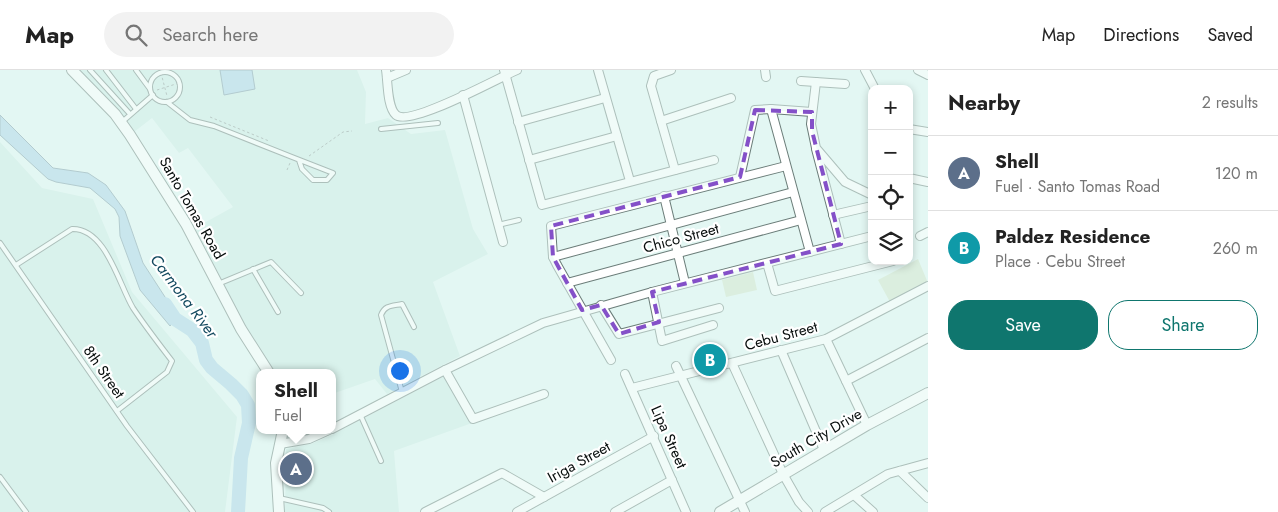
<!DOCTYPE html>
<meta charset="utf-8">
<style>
body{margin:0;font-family:Jost,sans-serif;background:#f2f2f2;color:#222}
.controls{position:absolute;right:15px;top:15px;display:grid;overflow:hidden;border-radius:10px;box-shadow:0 2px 8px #0003}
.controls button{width:45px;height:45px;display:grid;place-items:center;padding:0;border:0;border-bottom:1px solid #e0e0e0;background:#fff;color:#222;font:25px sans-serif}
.you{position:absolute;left:399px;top:300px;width:18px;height:18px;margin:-12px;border:4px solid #fff;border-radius:50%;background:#1a73e8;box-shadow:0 0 0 8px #1a73e833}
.badge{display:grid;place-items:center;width:32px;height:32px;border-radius:50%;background:#0f766e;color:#fff;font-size:16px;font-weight:700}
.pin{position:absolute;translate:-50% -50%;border:2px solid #fff;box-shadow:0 1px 5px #0006}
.popup{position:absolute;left:256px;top:299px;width:80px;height:65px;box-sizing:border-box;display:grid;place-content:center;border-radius:10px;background:#fff;filter:drop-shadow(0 1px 4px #0005);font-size:16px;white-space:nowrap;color:#767676}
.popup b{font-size:19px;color:#222}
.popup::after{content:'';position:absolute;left:50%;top:100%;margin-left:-10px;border:10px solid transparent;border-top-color:#fff}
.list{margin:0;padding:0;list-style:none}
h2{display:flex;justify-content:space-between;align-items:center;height:65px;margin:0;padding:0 20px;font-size:21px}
h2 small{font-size:16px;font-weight:400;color:#767676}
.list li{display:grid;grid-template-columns:32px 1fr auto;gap:15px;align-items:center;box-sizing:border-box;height:75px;padding:0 20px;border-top:1px solid #e0e0e0}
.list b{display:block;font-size:19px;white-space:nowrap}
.list p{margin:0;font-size:16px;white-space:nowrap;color:#767676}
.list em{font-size:16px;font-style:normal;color:#767676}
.actions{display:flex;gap:10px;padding:15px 20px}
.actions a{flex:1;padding:11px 0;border:1px solid #0f766e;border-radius:20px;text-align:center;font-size:18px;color:#0f766e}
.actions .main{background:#0f766e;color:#fff}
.icon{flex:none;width:28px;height:28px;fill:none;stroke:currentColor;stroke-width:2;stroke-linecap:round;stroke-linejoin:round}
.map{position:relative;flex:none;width:928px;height:442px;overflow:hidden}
header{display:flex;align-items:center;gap:30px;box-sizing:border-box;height:70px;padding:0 25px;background:#fff;border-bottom:1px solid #e0e0e0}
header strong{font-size:24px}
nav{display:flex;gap:28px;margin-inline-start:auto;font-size:18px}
.search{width:350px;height:45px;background:#f2f2f2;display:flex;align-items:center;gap:12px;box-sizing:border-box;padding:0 18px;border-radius:28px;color:#767676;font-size:19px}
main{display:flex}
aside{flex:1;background:#fff}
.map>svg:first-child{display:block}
</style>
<header>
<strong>Map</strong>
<div class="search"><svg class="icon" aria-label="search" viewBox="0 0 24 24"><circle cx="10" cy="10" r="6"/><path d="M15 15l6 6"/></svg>Search here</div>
<nav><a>Map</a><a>Directions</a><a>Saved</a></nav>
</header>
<main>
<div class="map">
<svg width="928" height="442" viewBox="0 0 928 442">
<rect width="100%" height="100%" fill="#e3f7f3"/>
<g fill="#cdeae5">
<polygon points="76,0 357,0 366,22 365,54 388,48 411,64 445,60 473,159 488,184 433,212 460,286 387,324 375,309 332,324 332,303 274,303 250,265 195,158 233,137 188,78 179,83 152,48 134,62"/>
<polygon points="0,72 42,118 93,129 132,222 237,347 225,442 0,442"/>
<polygon points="446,305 472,353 394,381 399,442 285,442 286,379 311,374 332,365"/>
</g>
<g fill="#d1e2c8">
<polygon points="918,189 928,213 890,232 878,210"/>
<polygon points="753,202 757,220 726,227 722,210"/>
</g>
<g fill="#a8d1e6" stroke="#7896a5">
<polygon points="220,0 252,0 255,19 224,25"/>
<polygon points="0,45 53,98 88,103 106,115 125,141 143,193 178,247 170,256 140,220 120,166 119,147 115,139 90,118 56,112 48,109 0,65"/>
</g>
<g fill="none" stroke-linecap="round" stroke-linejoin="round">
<polyline stroke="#a8d1e6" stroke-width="14" points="165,234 175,249 192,260 202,273 206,290 212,298 231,314 242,325 248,335 249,353 241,388 238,442"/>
<defs>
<g id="service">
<polyline points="90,0 130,44"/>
<polyline points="106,0 136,39"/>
<polyline points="136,0 150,19"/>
<circle cx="165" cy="17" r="15"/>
<polyline points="167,32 190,50 214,56 292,87 333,103 327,110 313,110 302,99 299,90"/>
<polyline points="122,52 153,25"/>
<polyline points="381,59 438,53"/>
<polyline points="498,155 519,150"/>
<polyline points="0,173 127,356 193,442"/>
<path d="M16,195L72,159C106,158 119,215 133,238C145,256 159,274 172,291L167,302L117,341"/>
<polyline points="253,199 278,242"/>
<polyline points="218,214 271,192 301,223"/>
<path d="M402,322L381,245C385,235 392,236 402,234L414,257"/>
<polyline points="360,344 381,391"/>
<polyline points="0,407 26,442"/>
<polyline points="279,428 323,438 329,442"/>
</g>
<g id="minor">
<path d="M386,0C388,12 387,37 396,45C410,57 498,8 517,0"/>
<polyline points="504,0 542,135 714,90"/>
<polyline points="598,0 630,111"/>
<polyline points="671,0 654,6 651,16 675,100"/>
<polyline points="765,0 766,7"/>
<polyline points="865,0 875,19"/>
<polyline points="918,0 928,5"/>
<polyline points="387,8 406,0"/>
<polyline points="801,11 845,14"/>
<polyline points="816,12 811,54 816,78 845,112 872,125"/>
<polyline points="463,25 503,172"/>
<polyline points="771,39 810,182"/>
<polyline points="661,51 731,28"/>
<polyline points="518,52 605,28"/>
<polyline points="909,59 928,62"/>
<polyline points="816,79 841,174"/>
<polyline points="529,90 617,66"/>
<polyline points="740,107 755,40 771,39 812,42"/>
<polyline points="909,108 928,112"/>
<polyline points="664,126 685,213"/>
<polyline points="833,145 872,136"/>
<polyline points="920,166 928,162"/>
<polyline points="553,187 793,122"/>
<polyline points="767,193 775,221 893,191"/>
<polyline points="567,213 801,150"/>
<polyline points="652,222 662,271 713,255"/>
<polyline points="601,235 619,264 719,238"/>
<polyline points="826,269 867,355"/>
<polyline points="781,280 824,380"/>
<polyline points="611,290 557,195 553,187 551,156 786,96"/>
<polyline points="732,293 783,404 799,432 808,442"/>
<polyline points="676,296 745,442"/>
<polyline points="445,300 473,349 544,324"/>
<polyline points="625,304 686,442"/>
<polyline points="846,311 928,268"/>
<polyline points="632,318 826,269 928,216"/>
<polyline points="332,359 445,300 543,253 652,222 872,166"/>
<polyline points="280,374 309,369 329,360"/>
<polyline points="900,401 928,428"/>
<polyline points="854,425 873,442"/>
<polyline points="425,442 502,403 544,427"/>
<polyline points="517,442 654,366"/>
<polyline points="615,442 672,410"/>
<polyline points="825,442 888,404 928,393"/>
</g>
<g id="tertiary">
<polyline points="72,0 115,44 130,65 186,154 241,259 269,303"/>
<polyline points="279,442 276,393 283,360"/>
<polyline points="720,442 867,355 928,323"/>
</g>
</defs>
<use href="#service" stroke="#6b7d79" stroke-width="6"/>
<use href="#minor" stroke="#6b7d79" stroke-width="10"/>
<use href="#tertiary" stroke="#6b7d79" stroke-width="12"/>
<g stroke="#899794" stroke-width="1" stroke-dasharray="2.5 2.5" stroke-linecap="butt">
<polyline points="161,3 167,26"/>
<polyline points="157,20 179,13"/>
<polyline points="210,47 269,71"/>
<polyline points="309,86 343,62 352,61"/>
<polyline points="287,100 290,93"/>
</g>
<use href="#service" stroke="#fff" stroke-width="4"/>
<use href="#minor" stroke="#fff" stroke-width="8"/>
<use href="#tertiary" stroke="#fff" stroke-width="10"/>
</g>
<path d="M0 0H928V442H0ZM755,40L812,42V61L841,174L652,222L659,252L619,264L601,235L582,240L553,187L551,156L740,107Z" fill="#e3f7f3" fill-opacity=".55" fill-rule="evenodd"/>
<path fill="none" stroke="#8450c8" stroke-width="4" stroke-dasharray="10 6" stroke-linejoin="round" d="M755,40L812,42V61L841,174L652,222L659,252L619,264L601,235L582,240L553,187L551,156L740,107Z"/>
<g text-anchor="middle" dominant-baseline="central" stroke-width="4.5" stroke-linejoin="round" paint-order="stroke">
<g font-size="15" fill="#070d0c" stroke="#fff">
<text transform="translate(192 138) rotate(60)">Santo Tomas Road</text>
<text transform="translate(681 168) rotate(-15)">Chico Street</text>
<text transform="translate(781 266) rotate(-15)">Cebu Street</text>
<text transform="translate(104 302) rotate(55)">8th Street</text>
<text transform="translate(669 367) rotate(66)">Lipa Street</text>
<text transform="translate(816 368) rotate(-30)">South City Drive</text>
<text transform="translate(579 392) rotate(-29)">Iriga Street</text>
</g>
<g font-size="16" font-style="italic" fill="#13495f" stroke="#fff">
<text transform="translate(184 226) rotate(53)">Carmona River</text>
</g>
</g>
</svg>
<div class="controls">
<button>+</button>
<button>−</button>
<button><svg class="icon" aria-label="locate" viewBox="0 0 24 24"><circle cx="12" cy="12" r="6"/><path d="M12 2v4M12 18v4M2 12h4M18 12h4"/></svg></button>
<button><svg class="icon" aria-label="layers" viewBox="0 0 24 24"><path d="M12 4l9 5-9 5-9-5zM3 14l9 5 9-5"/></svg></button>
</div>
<div class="you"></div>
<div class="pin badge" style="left:296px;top:399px;background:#5c6f8a">A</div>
<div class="popup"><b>Shell</b>Fuel</div>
<div class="pin badge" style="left:710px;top:290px;background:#0f9aa8">B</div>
</div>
<aside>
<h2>Nearby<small>2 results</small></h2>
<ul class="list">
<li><span class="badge" style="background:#5c6f8a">A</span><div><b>Shell</b><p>Fuel · Santo Tomas Road</p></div><em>120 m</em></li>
<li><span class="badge" style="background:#0f9aa8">B</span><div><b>Paldez Residence</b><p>Place · Cebu Street</p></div><em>260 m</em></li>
</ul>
<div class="actions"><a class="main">Save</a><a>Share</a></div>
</aside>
</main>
